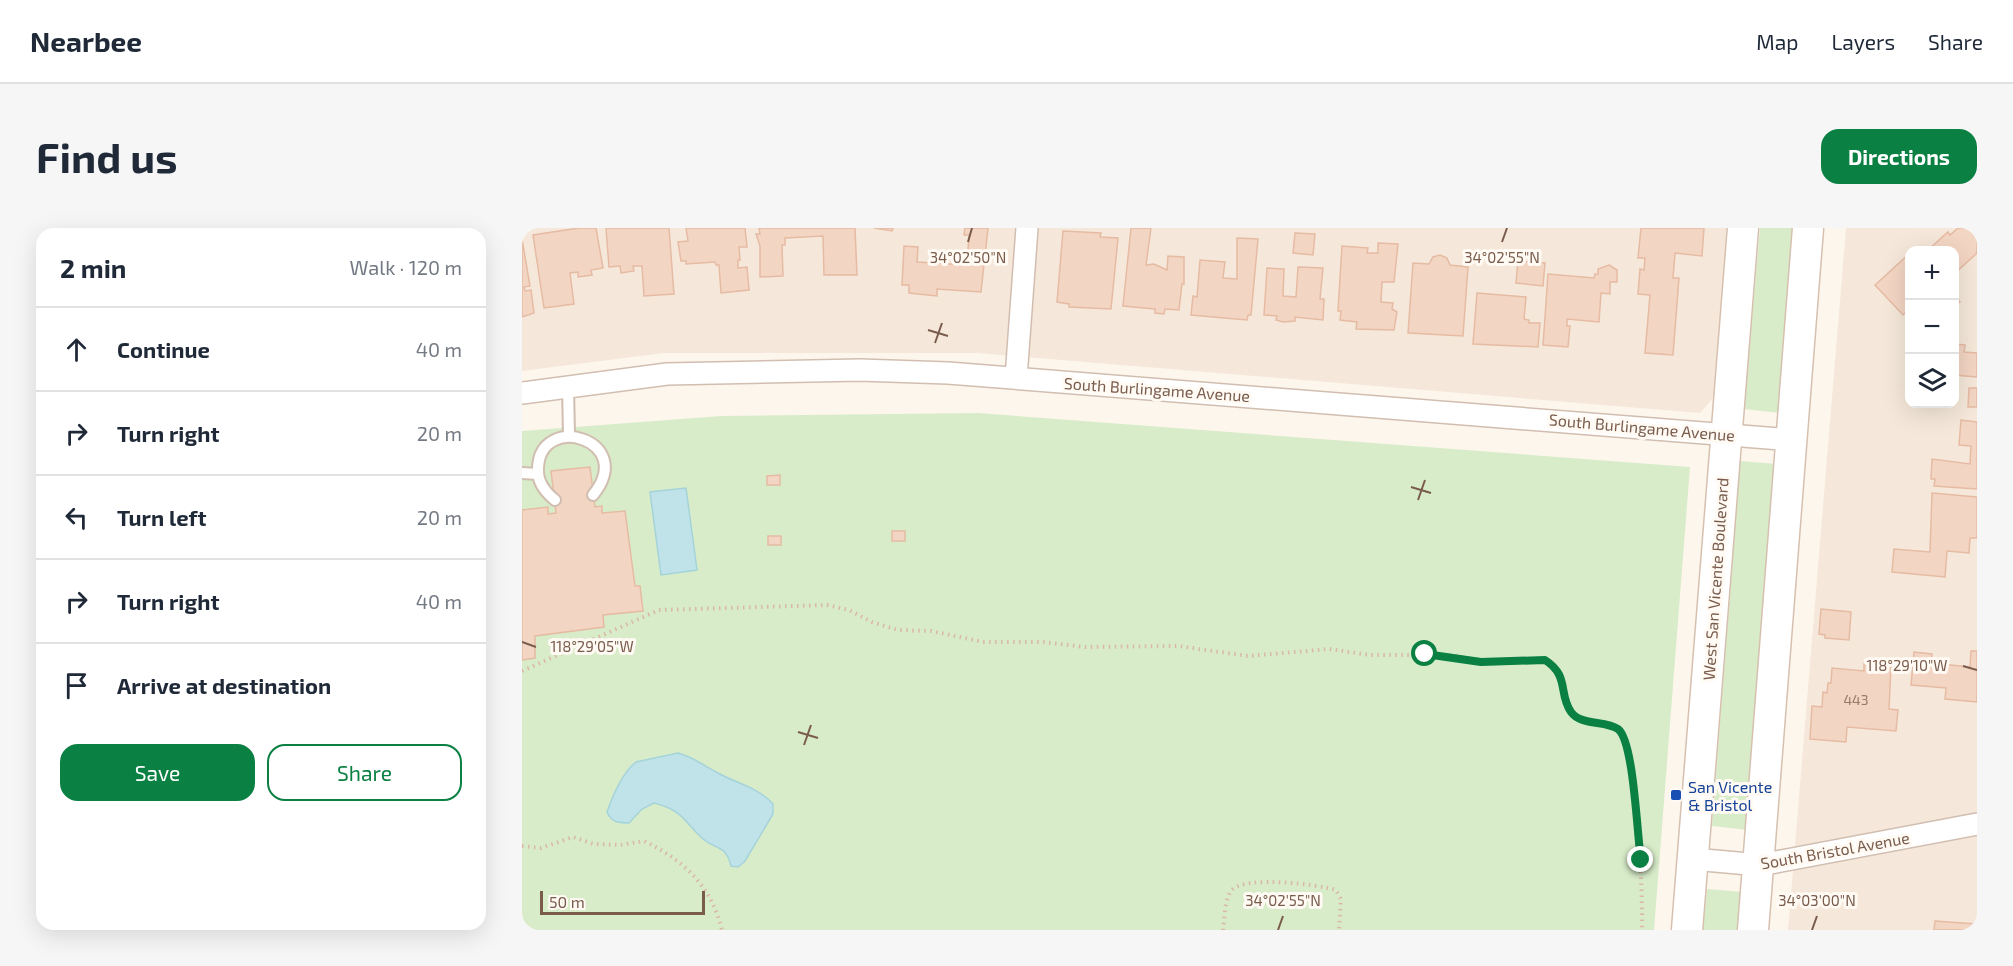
<!DOCTYPE html>
<meta charset="utf-8">
<style>
body{margin:0;font-family:"Exo 2",sans-serif;background:#f6f6f7;color:#1f2937}
.controls{position:absolute;right:18px;top:18px;display:grid;overflow:hidden;border-radius:12px;box-shadow:0 6px 24px #0002}
.controls button{width:54px;height:54px;display:grid;place-items:center;padding:0;border:0;border-bottom:2px solid #e0e1e3;background:#fff;color:#1f2937;font:30px sans-serif}
.scale{position:absolute;left:18px;bottom:15px;width:165px;box-sizing:border-box;padding-left:6px;border:3px solid #7a5c4d;border-top:0;font-size:16px;line-height:21px;white-space:nowrap;color:#7a5c4d;-webkit-text-stroke:4px #fffaf3;paint-order:stroke}
.stop{position:absolute;width:18px;height:18px;margin:-14px;border:4px solid #0b8043;border-radius:50%;background:#fff}
.stop.end{background:#0b8043;border-color:#fff;box-shadow:0 2px 6px #0008}
.list{margin:0;padding:0;list-style:none}
h2{display:flex;justify-content:space-between;align-items:center;height:78px;margin:0;padding:0 24px;font-size:26px}
h2 small{font-size:20px;font-weight:400;color:#747a83}
.list li{display:grid;grid-template-columns:39px 1fr auto;gap:18px;align-items:center;box-sizing:border-box;height:84px;padding:0 24px;border-top:2px solid #e0e1e3}
.list b{display:block;font-size:22px;white-space:nowrap}
.list em{font-size:20px;font-style:normal;color:#747a83}
.actions{display:flex;gap:12px;padding:18px 24px}
.actions a{flex:1;padding:14px 0;border:2px solid #0b8043;border-radius:18px;text-align:center;font-size:21px;color:#0b8043}
.actions .main{background:#0b8043;color:#fff}
.icon{flex:none;width:33px;height:33px;fill:none;stroke:currentColor;stroke-width:2;stroke-linecap:round;stroke-linejoin:round}
.map{position:relative;flex:none;width:1455px;height:702px;overflow:hidden;border-radius:18px}
header{display:flex;align-items:center;gap:36px;box-sizing:border-box;height:84px;padding:0 30px;background:#fff;border-bottom:2px solid #e0e1e3}
header strong{font-size:28px}
nav{display:flex;gap:33px;margin-inline-start:auto;font-size:21px}
.intro{display:flex;align-items:center;justify-content:space-between;box-sizing:border-box;height:144px;padding:0 36px}
h1{margin:0;font-size:42px}
.button{padding:15px 27px;border-radius:18px;background:#0b8043;color:#fff;font-size:21px;font-weight:700}
main{display:flex;gap:36px;padding:0 36px}
aside{flex:1;background:#fff;border-radius:18px;box-shadow:0 6px 24px #0002}
.map>svg:first-child{display:block}
</style>
<header>
<strong>Nearbee</strong>
<nav><a>Map</a><a>Layers</a><a>Share</a></nav>
</header>
<div class="intro"><h1>Find us</h1><a class="button">Directions</a></div>
<main>
<aside>
<h2>2 min<small>Walk · 120 m</small></h2>
<ul class="list">
<li><svg class="icon" aria-label="ahead" viewBox="0 0 24 24"><path d="M12 20V5M6 11l6-6 6 6"/></svg><div><b>Continue</b></div><em>40 m</em></li>
<li><svg class="icon" aria-label="right" viewBox="0 0 24 24"><path d="M7 20v-9h11M14 6l5 5-5 5"/></svg><div><b>Turn right</b></div><em>20 m</em></li>
<li><svg class="icon" aria-label="left" viewBox="0 0 24 24"><path d="M17 20v-9H6M10 6l-5 5 5 5"/></svg><div><b>Turn left</b></div><em>20 m</em></li>
<li><svg class="icon" aria-label="right" viewBox="0 0 24 24"><path d="M7 20v-9h11M14 6l5 5-5 5"/></svg><div><b>Turn right</b></div><em>40 m</em></li>
<li><svg class="icon" aria-label="arrive" viewBox="0 0 24 24"><path d="M6 21V4h12l-3 4 3 4H6"/></svg><div><b>Arrive at destination</b></div></li>
</ul>
<div class="actions"><a class="main">Save</a><a>Share</a></div>
</aside>
<div class="map">
<svg width="1455" height="702" viewBox="0 0 1455 702">
<rect width="100%" height="100%" fill="#fdf6ec"/>
<g fill="#f5e8da" fill-rule="evenodd">
<polygon points="0,0 1205,0 1192,169 1178,185 455,125 142,125 0,143"/>
<path d="M1324,0H1455V702H1266ZM1388,22H1432V176H1388Z"/>
</g>
<g fill="#d8ecc9">
<polygon points="1238,0 1273,0 1259,185 1222,181"/>
<polygon points="456,185 1168,239 1132,702 0,702 0,203 199,188"/>
<polygon points="1218,233 1255,236 1226,602 1190,598"/>
<polygon points="1185,661 1221,664 1218,702 1181,702"/>
</g>
<g fill="#bfe3e8" stroke="#a5d3da" stroke-width="1.5">
<polygon points="164,260 175,342 139,347 128,264"/>
<path d="M156,525C171,529 181,537 194,544C213,555 236,559 251,576V586L223,633L216,639L209,638C204,616 193,622 180,610C161,592 160,582 132,575L120,581L107,595C96,595 89,594 85,584C91,567 100,545 114,534Z"/>
</g>
<g fill="#f3d5c3" stroke="#e6bba3" stroke-width="1.5">
<polygon points="57,0 74,0 81,40 69,42 70,47 56,49 56,44 48,45 52,76 22,80 11,7"/>
<polygon points="84,0 147,0 152,66 122,68 120,38 111,38 112,43 99,45 98,38 87,39"/>
<polygon points="164,0 223,0 225,19 217,19 218,32 216,32 216,40 225,39 227,62 199,65 197,37 194,37 193,34 164,36 164,33 159,33 156,14 166,13"/>
<polygon points="237,0 333,0 335,47 302,47 301,8 263,10 263,17 260,17 261,48 238,49 238,18 234,6 238,6"/>
<polygon points="352,0 371,0 370,3"/>
<polygon points="443,0 466,0 459,64 415,61 415,68 387,65 387,57 380,57 382,18 396,19 395,34 445,37 447,7 442,7"/>
<polygon points="609,0 629,0 624,37 632,36 645,42 646,28 662,29 662,56 660,56 657,82 643,81 642,86 633,85 633,81 601,78"/>
<polygon points="1119,0 1182,0 1180,28 1153,25 1151,50 1157,50 1151,127 1123,125 1128,67 1116,66 1118,41 1122,42 1123,30 1116,30"/>
<polygon points="1436,0 1449,0 1455,6 1455,25 1432,46 1432,22 1406,22 1426,4 1428,7"/>
<polygon points="541,3 579,5 578,9 596,10 589,81 547,79 547,76 535,74"/>
<polygon points="773,5 793,6 791,27 771,25"/>
<polygon points="715,10 736,11 729,87 726,87 725,92 669,87 671,68 675,69 678,32 703,34 701,50 715,51"/>
<polygon points="0,11 8,58 2,59 3,63 9,62 12,85 0,89"/>
<polygon points="856,15 876,16 872,54 860,54 859,74 871,75 870,81 875,84 872,102 834,101 835,94 818,92 819,83 816,83 820,18 846,20 845,25 856,25"/>
<polygon points="1388,25 1388,88 1384,84 1381,87 1353,57"/>
<polygon points="918,27 925,30 928,37 946,39 941,108 886,105 891,35 907,36 911,29"/>
<polygon points="996,33 1023,35 1021,58 994,55"/>
<polygon points="1087,37 1095,42 1095,54 1088,54 1088,66 1079,65 1077,94 1045,91 1045,98 1048,98 1046,119 1021,117 1026,46 1072,50 1073,46 1076,46 1076,41"/>
<polygon points="776,39 801,40 798,71 802,71 801,92 773,89 773,93 761,94 754,92 755,88 742,87 745,40 762,41 761,68 774,69"/>
<polygon points="955,65 1004,69 1002,91 1007,92 1007,95 1018,95 1016,119 951,116"/>
<polygon points="1432,67 1438,74 1432,79"/>
<polygon points="1432,116 1443,117 1442,124 1455,125 1455,149 1432,147"/>
<polygon points="1447,160 1455,160 1455,179 1446,179"/>
<polygon points="1439,192 1455,194 1455,261 1412,258 1413,251 1409,251 1410,231 1448,236 1449,218 1437,217"/>
<polygon points="68,239 73,279 80,278 80,285 103,283 113,358 118,358 121,383 81,387 82,399 13,408 13,430 0,432 0,282 26,279 26,286 34,285 29,243"/>
<polygon points="258,247 258,257 245,257 245,248"/>
<polygon points="1410,265 1455,269 1455,310 1448,310 1447,325 1425,323 1423,349 1370,344 1372,321 1408,324"/>
<rect x="370" y="303" width="13" height="10"/>
<rect x="246" y="308" width="13" height="9"/>
<polygon points="1299,381 1329,384 1327,412 1303,410 1303,407 1297,406"/>
<polygon points="1449,423 1455,423 1455,474 1423,471 1424,460 1389,457 1392,424 1410,426 1409,435 1448,439"/>
<polygon points="1357,432 1365,433 1369,437 1367,481 1376,482 1374,503 1325,499 1324,514 1288,511 1290,478 1300,479 1301,464 1305,465 1306,455 1309,455 1310,440 1342,443 1342,436 1353,436"/>
<polygon points="1413,693 1455,696 1455,702 1412,702"/>
</g>
<g fill="none" stroke-linecap="round" stroke-linejoin="round">
<defs>
<g id="service">
<polyline points="46,158 47,208"/>
<polyline points="0,245 16,246"/>
<path d="M33,272C23,264 15,253 16,240C18,183 116,212 71,267"/>
</g>
<g id="minor">
<polyline points="494,150 505,0"/>
<polyline points="0,165 145,146 338,142 426,145 1270,212"/>
<polyline points="1171,631 1238,637 1455,596"/>
</g>
<g id="secondary">
<polyline points="1165,702 1221,0"/>
<polyline points="1231,702 1286,0"/>
</g>
</defs>
<use href="#service" stroke="#d1beb0" stroke-width="14"/>
<use href="#minor" stroke="#d1beb0" stroke-width="24"/>
<use href="#secondary" stroke="#d6c0b0" stroke-width="33"/>
<g stroke="#d9b8a5" stroke-width="4" stroke-dasharray="1.5 4.5" stroke-linecap="butt">
<path d="M0,443L137,382L305,377L327,382L350,394L376,402L409,403L461,414H521L563,419L656,418L726,428L807,421L848,427H931L959,434L1023,432C1048,447 1036,465 1048,484C1059,499 1086,490 1098,503C1115,522 1121,671 1120,702"/>
<path d="M0,618L19,620L51,609L72,616L98,617L122,613C163,633 189,658 200,702"/>
<path d="M701,702C703,690 702,669 711,661C726,648 794,656 814,662L819,671L817,702"/>
</g>
<use href="#service" stroke="#fff" stroke-width="10"/>
<use href="#minor" stroke="#fff" stroke-width="21"/>
<use href="#secondary" stroke="#fff" stroke-width="30"/>
</g>
<g fill="none" stroke-linecap="round" stroke-linejoin="round">
<path stroke="#0b8043" stroke-width="8" d="M903,426L959,434L1023,432C1048,448 1036,466 1049,484C1059,498 1083,492 1096,501C1112,513 1115,608 1119,632"/>
</g>
<path fill="none" stroke="#7a5c4d" stroke-width="2" d="M446,14L450,0M980,14L985,0M406,102L426,108M413,115L420,95M889,259L909,265M896,272L903,252M0,414L14,419M1441,438L1455,442M276,504L296,510M282,517L289,497M756,702L761,688M1290,702L1295,688"/>
<rect fill="#1a4fb4" stroke="#fffaf3" stroke-width="2" x="1148" y="561" width="12" height="12" rx="3"/>
<g text-anchor="middle" dominant-baseline="central" stroke-width="6" stroke-linejoin="round" paint-order="stroke">
<g font-size="14" fill="#987a6a">
<text x="1334" y="471">443</text>
</g>
<g font-size="16" fill="#7a5c4d" stroke="#fffaf3">
<text transform="translate(635 161) rotate(4)">South Burlingame Avenue</text>
<text transform="translate(1120 199) rotate(5)">South Burlingame Avenue</text>
<text transform="translate(1193 351) rotate(-86)">West San Vicente Boulevard</text>
<text transform="translate(1313 622) rotate(-10)">South Bristol Avenue</text>
</g>
<g font-size="16" fill="#164399" stroke="#fffaf3" text-anchor="start">
<text x="1166" y="558">San Vicente<tspan x="1166" dy="18">&amp; Bristol</tspan></text>
</g>
</g>
<g font-size="15" text-anchor="middle" fill="#7a5c4d" stroke="#fffaf3" stroke-width="6" stroke-linejoin="round" paint-order="stroke">
<text x="446" y="35">34°02'50"N</text>
<text x="980" y="35">34°02'55"N</text>
<text x="70" y="424">118°29'05"W</text>
<text x="1385" y="443">118°29'10"W</text>
<text x="761" y="678">34°02'55"N</text>
<text x="1295" y="678">34°03'00"N</text>
</g>
</svg>
<div class="controls">
<button>+</button>
<button>−</button>
<button><svg class="icon" aria-label="layers" viewBox="0 0 24 24"><path d="M12 4l9 5-9 5-9-5zM3 14l9 5 9-5"/></svg></button>
</div>
<div class="scale">50 m</div>
<div class="stop" style="left:903px;top:426px"></div>
<div class="stop end" style="left:1119px;top:632px"></div>
</div>
</main>
